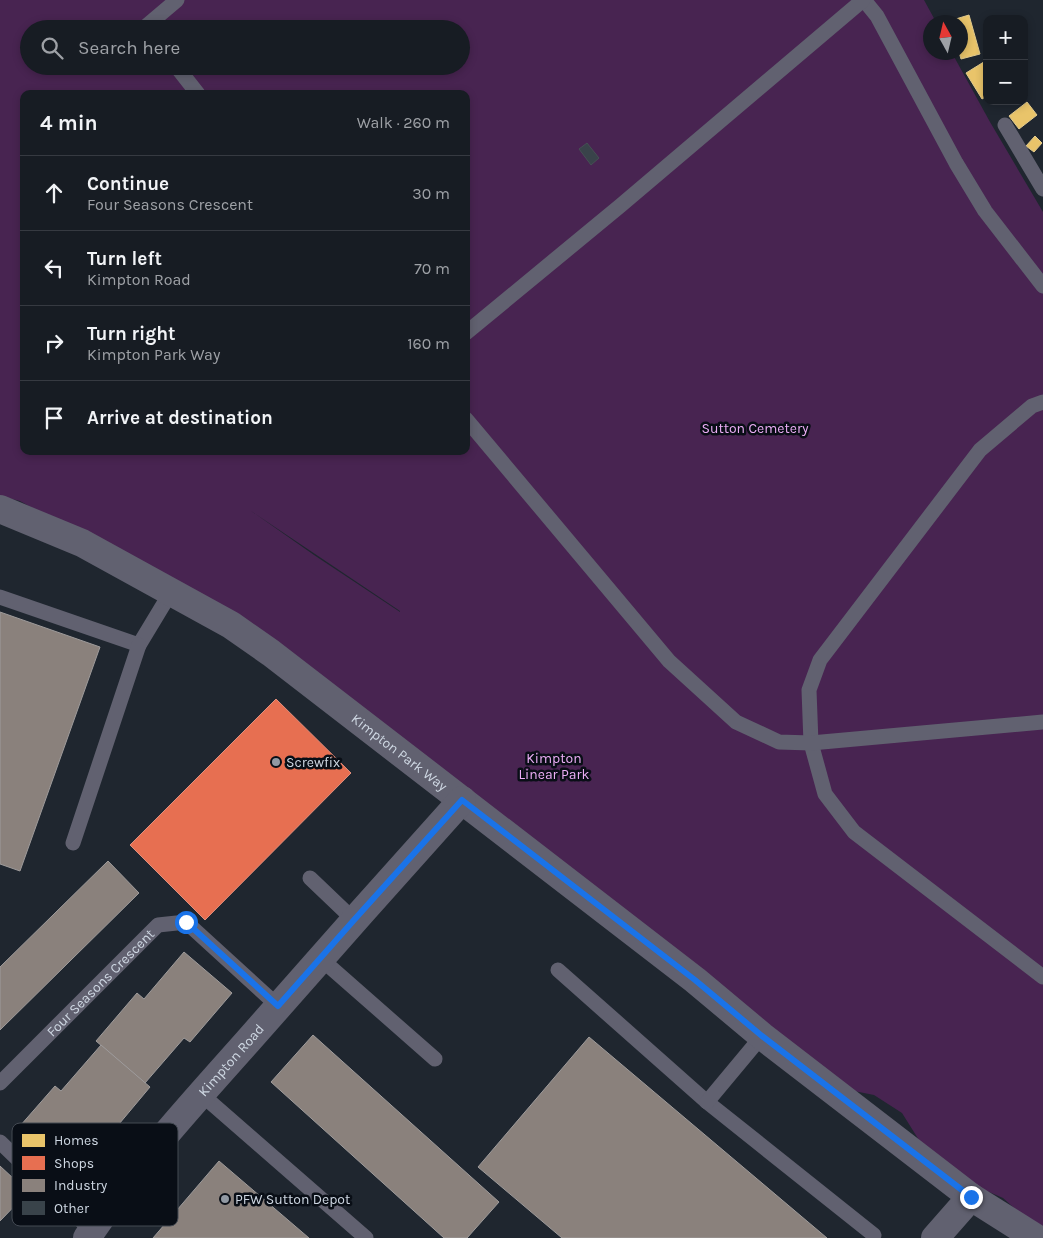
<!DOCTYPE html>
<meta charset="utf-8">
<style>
body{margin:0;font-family:Karla,sans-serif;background:#242930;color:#f1f3f6}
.controls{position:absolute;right:15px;top:15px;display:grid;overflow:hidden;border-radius:10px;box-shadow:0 2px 8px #0003}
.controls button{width:45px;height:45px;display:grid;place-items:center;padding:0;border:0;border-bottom:1px solid #363a41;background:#171c23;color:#f1f3f6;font:25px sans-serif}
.compass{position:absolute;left:923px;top:15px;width:45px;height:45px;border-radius:50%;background:#171c23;box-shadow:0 2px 8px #0003;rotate:352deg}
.stop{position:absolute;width:15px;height:15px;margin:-11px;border:4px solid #1a73e8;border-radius:50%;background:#fff}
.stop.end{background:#1a73e8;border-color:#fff;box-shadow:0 1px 5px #0008}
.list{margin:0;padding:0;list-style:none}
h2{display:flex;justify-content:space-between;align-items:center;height:65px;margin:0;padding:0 20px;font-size:21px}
h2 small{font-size:16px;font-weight:400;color:#9ea1a6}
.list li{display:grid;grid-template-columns:32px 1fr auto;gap:15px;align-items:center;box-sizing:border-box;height:75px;padding:0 20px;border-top:1px solid #363a41}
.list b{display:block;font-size:19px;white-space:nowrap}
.list p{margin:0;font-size:16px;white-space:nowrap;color:#9ea1a6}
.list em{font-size:16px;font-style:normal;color:#9ea1a6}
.icon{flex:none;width:28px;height:28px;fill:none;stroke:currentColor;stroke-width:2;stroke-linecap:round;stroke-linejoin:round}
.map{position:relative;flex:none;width:1043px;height:1238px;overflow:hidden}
.search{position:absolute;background:#171c23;box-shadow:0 2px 8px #0003;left:20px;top:20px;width:450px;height:55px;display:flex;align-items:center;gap:12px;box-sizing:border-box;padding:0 18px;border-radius:28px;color:#9ea1a6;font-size:19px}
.panel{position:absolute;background:#171c23;box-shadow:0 2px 8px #0003;left:20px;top:90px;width:450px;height:365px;border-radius:10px}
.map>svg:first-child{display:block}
</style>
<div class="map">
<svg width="1043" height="1238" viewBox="0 0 1043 1238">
<rect width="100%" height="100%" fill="#1f262f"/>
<path fill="#482451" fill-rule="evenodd" d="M0,0H924L936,22H930V52L952,53L990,122L1043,212V1226L1022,1215L1003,1198L971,1184L929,1156L902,1113L874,1095L834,1087L280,647L20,501L0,496ZM29,29H461V66H29ZM24,94H466V451H24ZM251,511L400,611V612L314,555Z"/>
<g fill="#e9c46a" stroke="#e1ca8e">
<polygon points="969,15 980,54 961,59 959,52 960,52 960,22 950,22 949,21"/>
<polygon points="987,60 987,96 982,99 966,73"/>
<polygon points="1027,102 1037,115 1019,129 1009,116"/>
<polygon points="1035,136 1042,143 1034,152 1026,146"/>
</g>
<polygon fill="#e76f51" stroke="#e08e7c" points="276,699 351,773 205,920 130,845"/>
<g fill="#8a817c" stroke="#9e9b9b">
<polygon points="0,612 100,647 20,871 0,864"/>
<polygon points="108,861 139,893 0,1030 0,967"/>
<polygon points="184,952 232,993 190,1042 184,1038 145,1083 96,1041 137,993 144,999"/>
<polygon points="313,1035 499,1202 467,1238 444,1238 271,1082"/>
<polygon points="589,1037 827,1238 562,1238 478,1167"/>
<polygon points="101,1045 150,1087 109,1136 102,1131 62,1176 13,1134 55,1086 61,1091"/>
<polygon points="219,1161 309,1238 153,1238"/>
<polygon points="0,1166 28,1192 0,1221"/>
</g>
<polygon fill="#39434a" stroke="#464e54" points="587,143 599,158 591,165 579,149"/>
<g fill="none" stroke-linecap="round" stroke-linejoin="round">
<g stroke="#616170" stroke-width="15">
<polyline points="864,0 877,16 956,163 985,211 1043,286"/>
<polyline points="145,29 144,28 177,0"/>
<polyline points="176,66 198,94"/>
<polyline points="1005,125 1043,189"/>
<polyline points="466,333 620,206 863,0"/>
<polyline points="1043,402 1032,406 980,450 820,660 809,690 811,743 825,794 854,832 1043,977"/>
<polyline points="466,419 669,661 736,722 779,742 811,743 1043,722"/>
<polyline points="0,597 139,645 171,592"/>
<polyline points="73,843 139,645"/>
<polyline points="310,878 354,920"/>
<polyline points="320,958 435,1059"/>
<polyline points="558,970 707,1102 874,1235"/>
<path id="s1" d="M0,1083L158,925L186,922L278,1006"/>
<polyline points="201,1094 366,1238"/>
<polyline points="707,1102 762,1036"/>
<polyline points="0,1142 92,1231"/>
</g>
<g stroke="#616170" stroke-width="28">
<path id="s2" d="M0,509L82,543L231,625L271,653L695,980L762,1036L971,1197L1036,1238"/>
<path id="s3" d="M87,1238C133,1168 192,1104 248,1041C319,960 390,880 462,800"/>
<polyline points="935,1238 971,1197"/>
</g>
</g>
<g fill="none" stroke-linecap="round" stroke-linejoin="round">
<polyline stroke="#1a73e8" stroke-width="6" points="186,922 278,1006 354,920 462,800 695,980 762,1036 971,1197"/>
</g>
<g fill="#9199a3" stroke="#090e16" stroke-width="2">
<circle cx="276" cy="762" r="5"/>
<circle cx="225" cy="1199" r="5"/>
</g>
<g text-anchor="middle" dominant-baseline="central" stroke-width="5" stroke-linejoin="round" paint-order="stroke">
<g font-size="14" fill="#ecaef6" stroke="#090e16">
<text x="755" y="428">Sutton Cemetery</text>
<text x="554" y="758">Kimpton<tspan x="554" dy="16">Linear Park</tspan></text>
</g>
<g font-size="14" fill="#ced7e2" stroke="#090e16">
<text stroke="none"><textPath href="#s2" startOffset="470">Kimpton Park Way</textPath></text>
<text stroke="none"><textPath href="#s1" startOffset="142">Four Seasons Crescent</textPath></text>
<text stroke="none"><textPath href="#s3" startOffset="229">Kimpton Road</textPath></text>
</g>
<g font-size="14" fill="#ced7e2" stroke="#090e16" text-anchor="start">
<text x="286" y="762">Screwfix</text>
<text x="235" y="1199">PFW Sutton Depot</text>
</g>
</g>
<rect x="12" y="1123" width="166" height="103" rx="8" fill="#090e16" stroke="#444a53" stroke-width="1"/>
<rect x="22" y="1134" width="23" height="13" fill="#e9c46a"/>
<rect x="22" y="1156" width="23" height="14" fill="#e76f51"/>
<rect x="22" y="1179" width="23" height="13" fill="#8a817c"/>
<rect x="22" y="1201" width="23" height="14" fill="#39434a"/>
<g font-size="14" fill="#ced7e2">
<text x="54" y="1145">Homes</text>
<text x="54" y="1168">Shops</text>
<text x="54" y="1190">Industry</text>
<text x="54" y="1213">Other</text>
</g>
</svg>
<div class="controls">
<button>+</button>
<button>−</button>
</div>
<svg class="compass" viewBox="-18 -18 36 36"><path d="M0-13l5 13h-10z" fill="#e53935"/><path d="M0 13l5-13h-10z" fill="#9ea1a6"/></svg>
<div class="stop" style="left:186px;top:922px"></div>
<div class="stop end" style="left:971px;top:1197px"></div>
<div class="search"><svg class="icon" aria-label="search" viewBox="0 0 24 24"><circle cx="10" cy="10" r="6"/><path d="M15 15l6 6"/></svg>Search here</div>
<section class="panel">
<h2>4 min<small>Walk · 260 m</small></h2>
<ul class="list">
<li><svg class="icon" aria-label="ahead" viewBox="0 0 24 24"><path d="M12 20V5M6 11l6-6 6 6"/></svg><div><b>Continue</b><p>Four Seasons Crescent</p></div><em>30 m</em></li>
<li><svg class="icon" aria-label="left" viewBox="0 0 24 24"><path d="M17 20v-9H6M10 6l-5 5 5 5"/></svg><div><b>Turn left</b><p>Kimpton Road</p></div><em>70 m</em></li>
<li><svg class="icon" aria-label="right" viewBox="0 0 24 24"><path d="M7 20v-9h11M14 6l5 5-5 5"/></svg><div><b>Turn right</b><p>Kimpton Park Way</p></div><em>160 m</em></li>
<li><svg class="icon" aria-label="arrive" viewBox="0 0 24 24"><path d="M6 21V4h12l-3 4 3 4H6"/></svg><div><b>Arrive at destination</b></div></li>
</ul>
</section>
</div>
